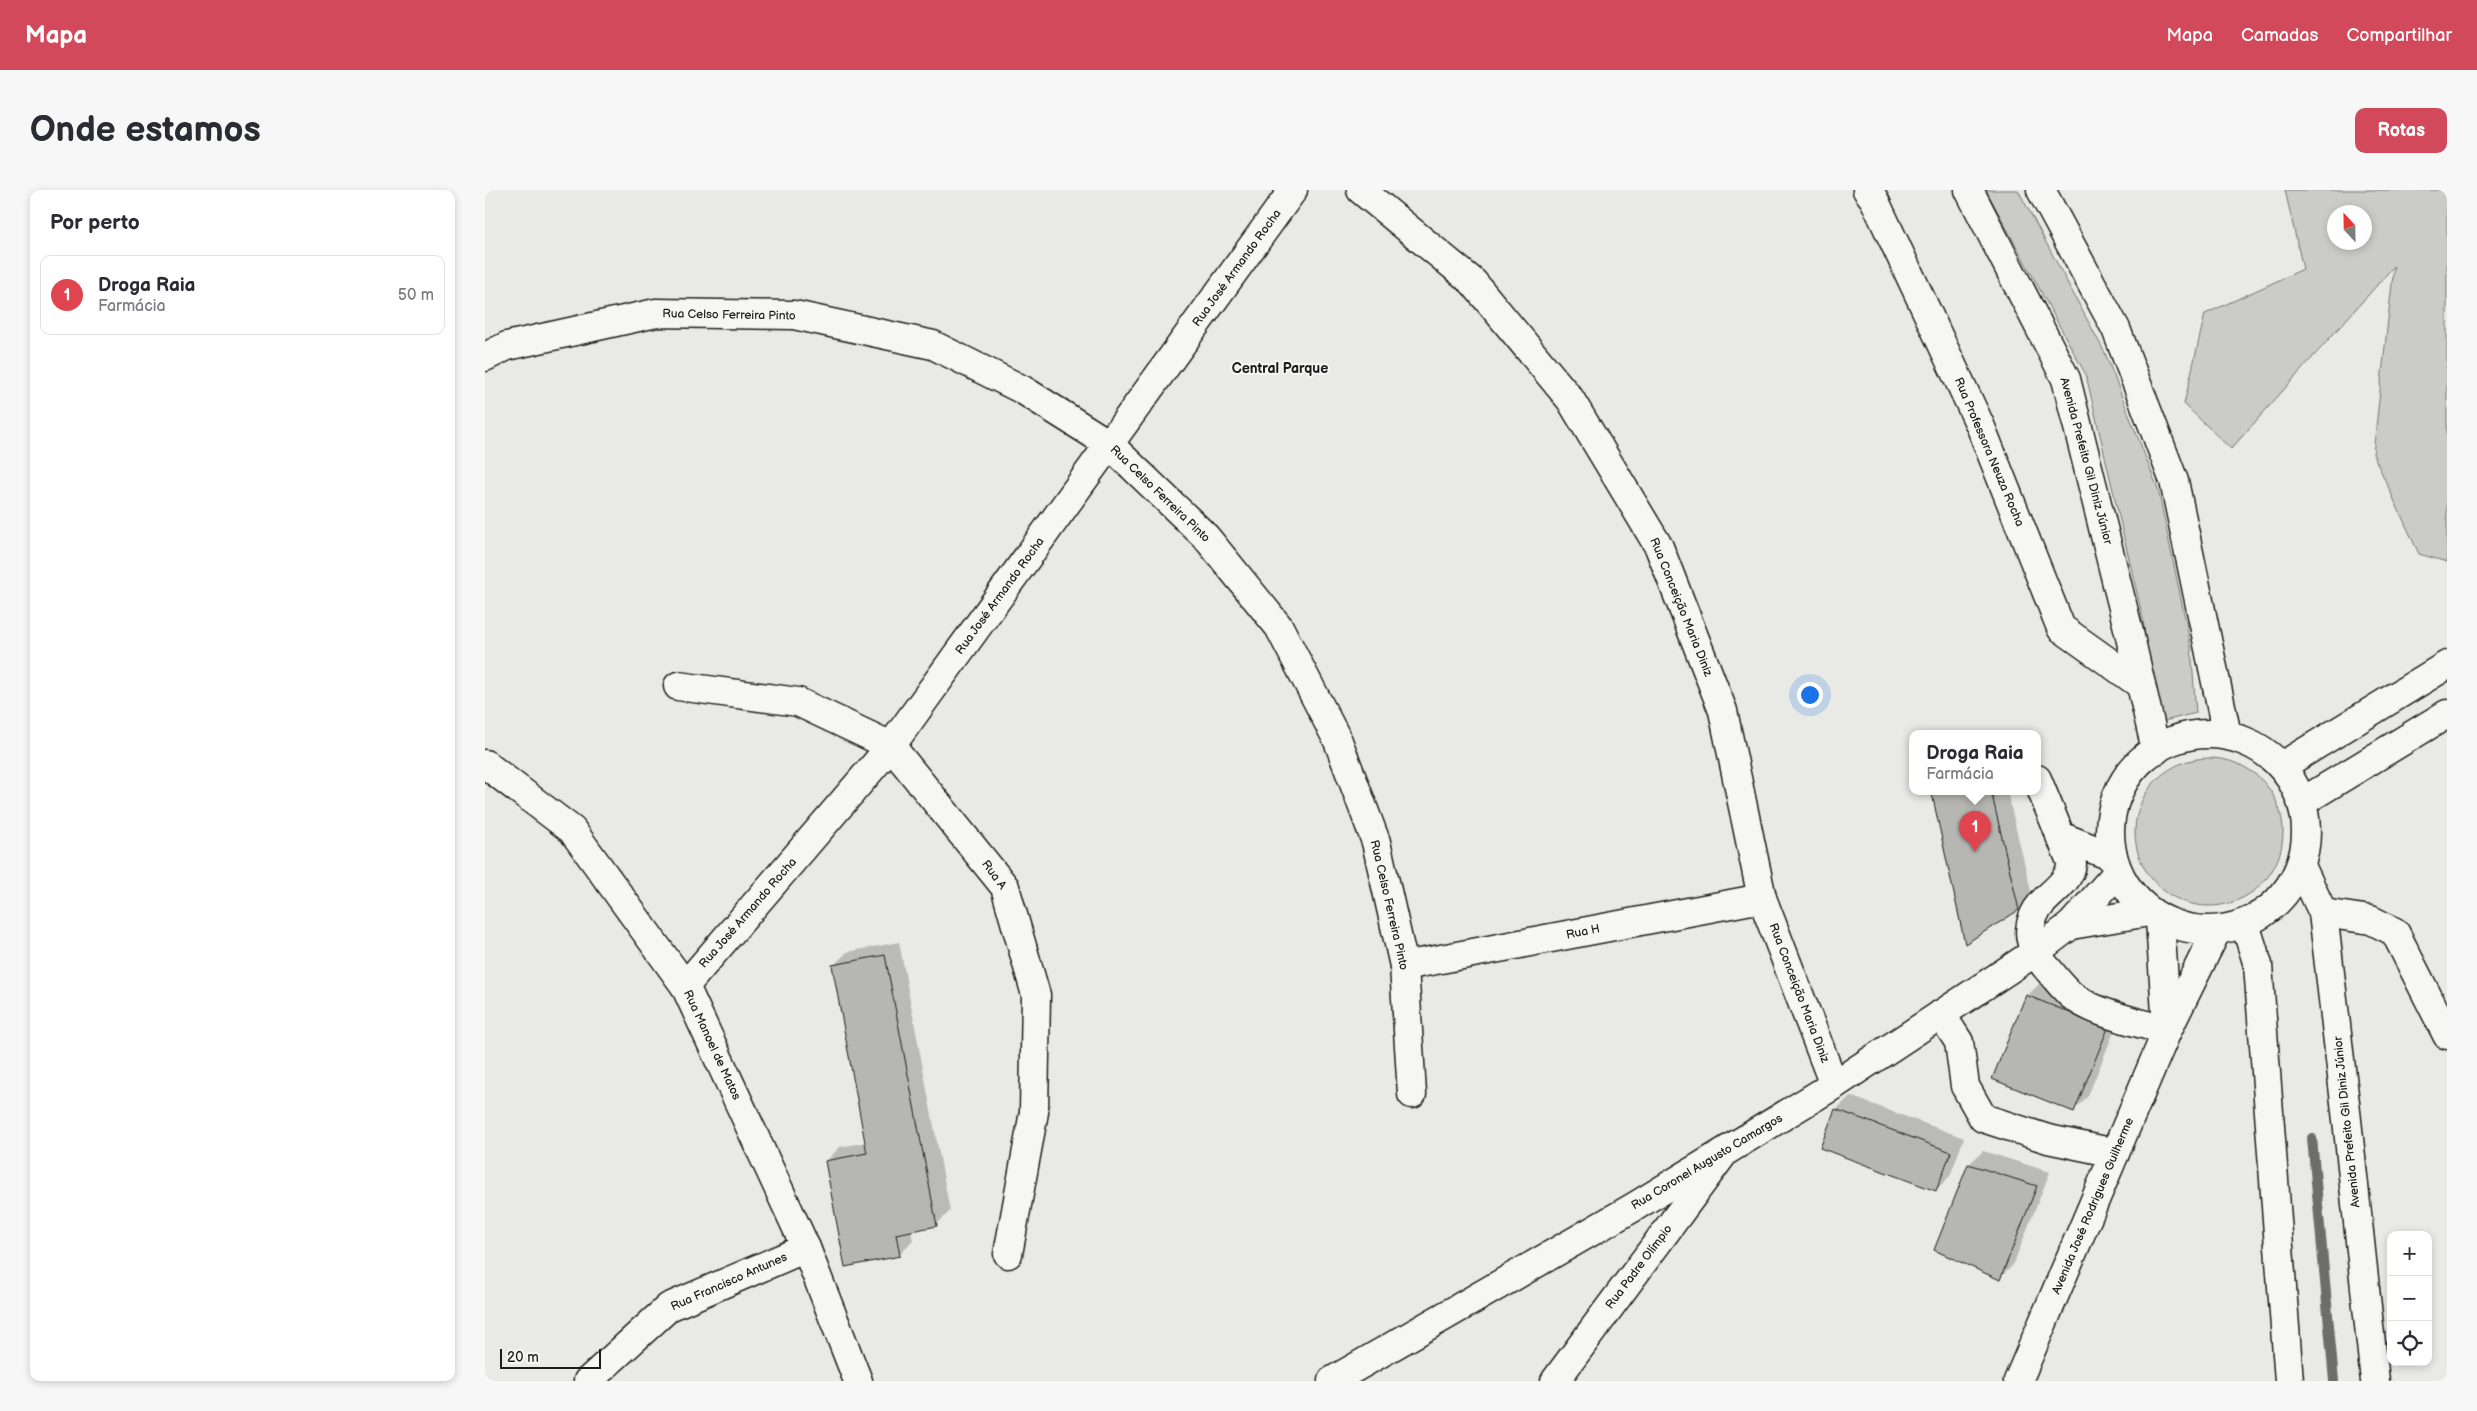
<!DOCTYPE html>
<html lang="pt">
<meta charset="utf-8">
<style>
body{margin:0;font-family:"Balsamiq Sans",sans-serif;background:#f7f7f7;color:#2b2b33}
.controls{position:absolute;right:15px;bottom:15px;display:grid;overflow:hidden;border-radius:10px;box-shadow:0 2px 8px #0003}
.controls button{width:45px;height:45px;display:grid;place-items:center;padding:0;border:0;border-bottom:1px solid #e1e1e2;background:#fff;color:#2b2b33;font:25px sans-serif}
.compass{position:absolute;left:1842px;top:15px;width:45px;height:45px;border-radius:50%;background:#fff;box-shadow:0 2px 8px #0003;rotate:338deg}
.scale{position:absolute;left:15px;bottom:12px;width:101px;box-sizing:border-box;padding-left:5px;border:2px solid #1c1c1c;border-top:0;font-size:14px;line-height:18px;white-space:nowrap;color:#1c1c1c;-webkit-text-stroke:4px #f6f6f2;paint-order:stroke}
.you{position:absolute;left:1324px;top:504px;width:18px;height:18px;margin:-12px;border:4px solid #fff;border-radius:50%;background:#1a73e8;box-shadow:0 0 0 8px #1a73e833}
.badge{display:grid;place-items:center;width:32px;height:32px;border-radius:50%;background:#d1495b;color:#fff;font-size:16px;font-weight:700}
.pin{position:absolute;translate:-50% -41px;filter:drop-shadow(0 1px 2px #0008)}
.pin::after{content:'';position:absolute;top:26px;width:18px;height:15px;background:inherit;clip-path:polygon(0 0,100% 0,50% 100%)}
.popup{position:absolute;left:1424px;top:540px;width:132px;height:65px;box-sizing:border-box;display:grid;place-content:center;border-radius:10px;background:#fff;filter:drop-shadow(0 1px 4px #0005);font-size:16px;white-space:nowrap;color:#7c7c81}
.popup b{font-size:19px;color:#2b2b33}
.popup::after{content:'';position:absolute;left:50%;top:100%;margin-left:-10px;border:10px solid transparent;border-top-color:#fff}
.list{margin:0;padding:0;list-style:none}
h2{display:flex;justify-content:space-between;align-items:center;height:65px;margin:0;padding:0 20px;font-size:21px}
h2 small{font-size:16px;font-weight:400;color:#7c7c81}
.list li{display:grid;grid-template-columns:32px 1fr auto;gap:15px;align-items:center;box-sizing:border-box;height:80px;margin:0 10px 10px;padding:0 10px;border:1px solid #e1e1e2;border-radius:10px}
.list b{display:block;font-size:19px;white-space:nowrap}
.list p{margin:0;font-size:16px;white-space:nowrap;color:#7c7c81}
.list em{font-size:16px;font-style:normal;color:#7c7c81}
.icon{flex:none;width:28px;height:28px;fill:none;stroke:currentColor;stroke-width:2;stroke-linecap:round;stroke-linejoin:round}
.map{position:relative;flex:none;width:1962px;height:1191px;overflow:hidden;border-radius:10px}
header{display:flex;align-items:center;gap:30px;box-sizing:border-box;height:70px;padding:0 25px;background:#d1495b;color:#fff}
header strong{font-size:24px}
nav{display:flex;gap:28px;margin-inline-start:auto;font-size:18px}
.intro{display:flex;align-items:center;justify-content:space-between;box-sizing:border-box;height:120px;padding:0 30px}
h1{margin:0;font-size:35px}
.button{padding:12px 22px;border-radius:10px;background:#d1495b;color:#fff;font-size:18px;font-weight:700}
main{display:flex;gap:30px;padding:0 30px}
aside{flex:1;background:#fff;border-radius:10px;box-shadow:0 2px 8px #0003}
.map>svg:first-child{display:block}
</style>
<header>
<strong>Mapa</strong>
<nav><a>Mapa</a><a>Camadas</a><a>Compartilhar</a></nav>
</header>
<div class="intro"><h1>Onde estamos</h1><a class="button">Rotas</a></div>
<main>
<aside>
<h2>Por perto<small></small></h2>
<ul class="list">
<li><span class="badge" style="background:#e0444e">1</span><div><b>Droga Raia</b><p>Farmácia</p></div><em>50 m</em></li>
</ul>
</aside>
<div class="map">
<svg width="1962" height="1191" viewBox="0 0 1962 1191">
<rect width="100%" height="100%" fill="#e9e9e5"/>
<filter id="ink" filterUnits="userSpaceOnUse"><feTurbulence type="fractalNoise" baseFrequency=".02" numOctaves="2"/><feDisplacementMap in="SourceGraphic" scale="10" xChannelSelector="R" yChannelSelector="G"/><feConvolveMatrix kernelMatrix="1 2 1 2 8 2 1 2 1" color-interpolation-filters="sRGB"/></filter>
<g filter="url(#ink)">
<g fill="#cbcbc7" stroke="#747472" fill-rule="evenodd">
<polygon points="1501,0 1533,0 1620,163 1673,299 1706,457 1711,523 1671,533 1658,429 1601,185"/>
<path d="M1800,0H1962V372L1934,364L1888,264L1909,76L1746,259L1699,214L1720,124L1818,79ZM1850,22H1880V52H1850Z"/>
<circle cx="1724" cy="642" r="74"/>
</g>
<g fill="#0003">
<polygon points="1453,601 1522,601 1547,705 1534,719 1449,605"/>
<polygon points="414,752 465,1021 451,1035 426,1040 428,1051 414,1065 341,971 355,957 382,952 348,776 362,762"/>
<polygon points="1556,792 1636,824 1603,906 1589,920 1542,806"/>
<polygon points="1365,906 1479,948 1465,986 1451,1000 1351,920"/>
<polygon points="1498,961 1565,982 1528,1075 1514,1089 1484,974"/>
</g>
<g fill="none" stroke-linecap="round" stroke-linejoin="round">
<polyline stroke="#6d6d6c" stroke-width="10" points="1827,948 1849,1191"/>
</g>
<g fill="#b6b6b3" stroke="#1c1c1c">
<polygon points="1464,601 1506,601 1534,720 1480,754 1447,604"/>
<polygon points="400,765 452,1036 411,1044 415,1066 360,1077 340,971 382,963 347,775"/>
<polygon points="1541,805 1623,838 1589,922 1507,889"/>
<polygon points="1350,919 1466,962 1451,1001 1335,958"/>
<polygon points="1483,974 1552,996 1515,1090 1449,1060"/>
</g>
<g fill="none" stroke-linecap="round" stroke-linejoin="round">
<defs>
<g id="minor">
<polyline points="876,0 988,92 1085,209 1174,357 1238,521 1277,708 1349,895"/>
<polyline points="1382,0 1389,9 1495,235 1576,438 1656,495"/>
<polyline points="1484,0 1581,189 1643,438 1671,560"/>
<polyline points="1556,0 1631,139 1689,291 1742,545"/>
<polyline points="0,167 22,156 171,123 309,125 448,155 538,200 624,254 721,347 794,437 853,551 891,652 919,776 927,904"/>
<polyline points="193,496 313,512 406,556 520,697 551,805 549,922 523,1064"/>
<polyline points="0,574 87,640 200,796 321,1058 373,1191"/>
<path d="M1552,589L1587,674C1583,697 1557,706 1549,725C1540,745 1548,762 1561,777C1569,786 1577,797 1586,805C1609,824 1654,832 1682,841"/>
<polyline points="1575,646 1628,667"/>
<polyline points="1817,678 1838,723 1862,930 1890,1191"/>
<polyline points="1838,723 1886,730 1910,742 1962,845"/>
<polyline points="1760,734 1773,775 1804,1191"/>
<polyline points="919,776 1277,708"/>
<polyline points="200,796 406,556 808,0"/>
<polyline points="1456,824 1474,852 1480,896 1498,928 1563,949 1630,963"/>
<polyline points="103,1191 184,1117 321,1058"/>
<polyline points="1070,1191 1239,963"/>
</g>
<g id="major">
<circle cx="1723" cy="642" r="98"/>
<polyline points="1797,576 1962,475"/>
<polyline points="1817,612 1962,524"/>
<polyline points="1675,730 1682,839"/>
<polyline points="1586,735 1664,722"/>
<polyline points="847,1191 1149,1017 1349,895 1549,763 1586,735 1632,683"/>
<polyline points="1533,1191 1682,841 1732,740"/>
</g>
</defs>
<use href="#minor" stroke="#1c1c1c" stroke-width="31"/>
<use href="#major" stroke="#1c1c1c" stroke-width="31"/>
<use href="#minor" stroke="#f6f6f2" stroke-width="28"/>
<use href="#major" stroke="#f6f6f2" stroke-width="28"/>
</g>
</g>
<g text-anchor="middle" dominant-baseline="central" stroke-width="4" stroke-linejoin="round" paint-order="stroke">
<g font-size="12" fill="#1c1c1c" stroke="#f6f6f2">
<text transform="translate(752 78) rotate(-54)">Rua José Armando Rocha</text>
<text transform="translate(244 125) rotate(1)">Rua Celso Ferreira Pinto</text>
<text transform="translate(1504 262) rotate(67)">Rua Professora Neuza Rocha</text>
<text transform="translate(1601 271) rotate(75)">Avenida Prefeito Gil Diniz Júnior</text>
<text transform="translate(675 304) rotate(44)">Rua Celso Ferreira Pinto</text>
<text transform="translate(515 406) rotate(-54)">Rua José Armando Rocha</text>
<text transform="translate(1196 417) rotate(68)">Rua Conceição Maria Diniz</text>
<text transform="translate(509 685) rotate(54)">Rua A</text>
<text transform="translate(904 715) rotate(77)">Rua Celso Ferreira Pinto</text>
<text transform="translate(263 723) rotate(-49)">Rua José Armando Rocha</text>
<text transform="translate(1098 742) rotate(-11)">Rua H</text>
<text transform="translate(1314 803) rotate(69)">Rua Conceição Maria Diniz</text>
<text transform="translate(227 855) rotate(65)">Rua Manoel de Matos</text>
<text transform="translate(1862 932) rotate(-96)">Avenida Prefeito Gil Diniz Júnior</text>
<text transform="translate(1222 972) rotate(-31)">Rua Coronel Augusto Camargos</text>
<text transform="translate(1608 1016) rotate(-67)">Avenida José Rodrigues Guilherme</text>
<text transform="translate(1154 1077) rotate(-53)">Rua Padre Olímpio</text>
<text transform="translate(244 1092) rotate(-24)">Rua Francisco Antunes</text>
</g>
<g font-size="14" font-weight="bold" fill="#1c1c1c" stroke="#f6f6f2">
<text x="795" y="178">Central Parque</text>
</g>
</g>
</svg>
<div class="controls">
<button>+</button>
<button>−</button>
<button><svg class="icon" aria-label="locate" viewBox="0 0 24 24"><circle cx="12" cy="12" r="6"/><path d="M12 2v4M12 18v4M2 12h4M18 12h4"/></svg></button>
</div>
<svg class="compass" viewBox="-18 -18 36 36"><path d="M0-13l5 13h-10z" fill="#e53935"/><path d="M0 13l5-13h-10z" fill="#7c7c81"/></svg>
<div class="scale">20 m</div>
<div class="you"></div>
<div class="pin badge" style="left:1490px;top:662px;background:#e0444e">1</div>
<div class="popup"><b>Droga Raia</b>Farmácia</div>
</div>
</main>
